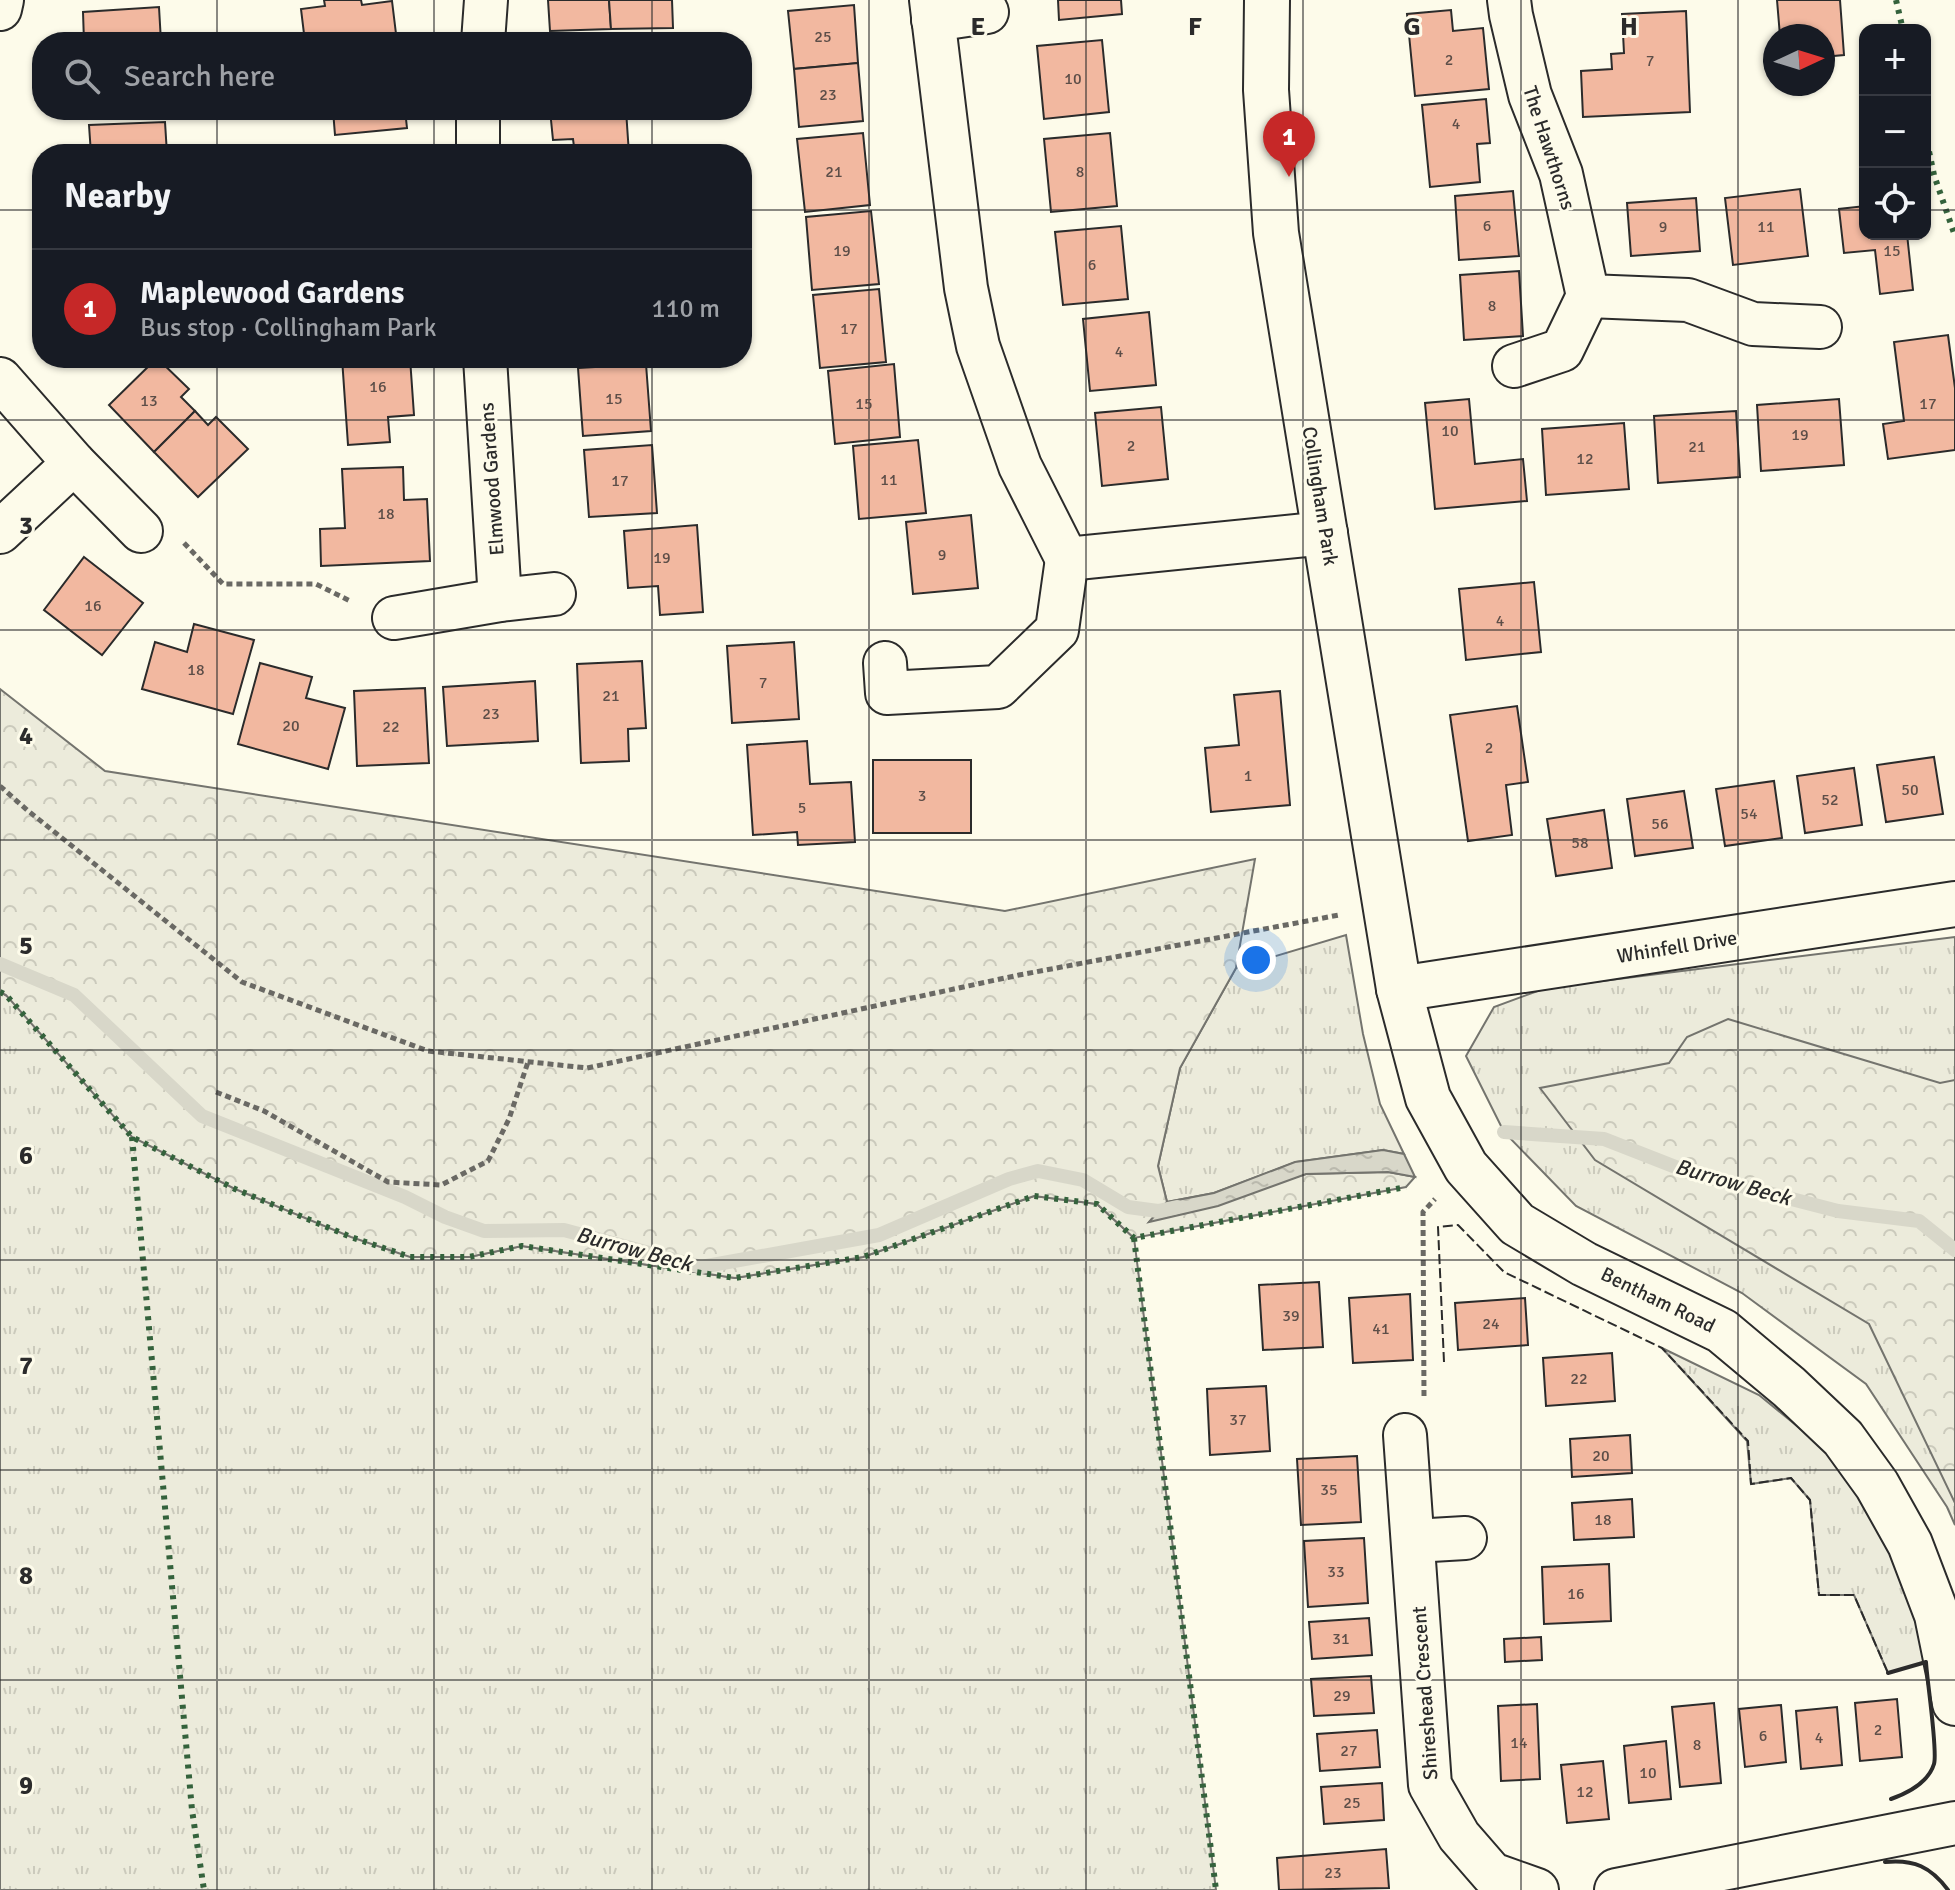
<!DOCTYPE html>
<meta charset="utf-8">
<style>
body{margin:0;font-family:Signika,sans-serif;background:#242831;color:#f1f3f6}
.controls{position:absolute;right:24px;top:24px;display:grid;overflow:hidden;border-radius:16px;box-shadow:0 2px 6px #0004}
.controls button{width:72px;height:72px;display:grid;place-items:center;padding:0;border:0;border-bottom:2px solid #363941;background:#171b24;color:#f1f3f6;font:40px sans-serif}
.compass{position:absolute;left:1763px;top:24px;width:72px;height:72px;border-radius:50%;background:#171b24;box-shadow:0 2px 6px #0004;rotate:86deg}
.you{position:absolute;left:1256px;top:960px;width:28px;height:28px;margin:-20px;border:6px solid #fff;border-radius:50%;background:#1a73e8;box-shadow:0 0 0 12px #1a73e833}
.badge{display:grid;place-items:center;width:52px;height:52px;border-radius:50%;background:#c62828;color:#fff;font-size:26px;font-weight:700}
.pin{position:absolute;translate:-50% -66px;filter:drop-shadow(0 2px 4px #0008)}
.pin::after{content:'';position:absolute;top:42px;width:28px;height:24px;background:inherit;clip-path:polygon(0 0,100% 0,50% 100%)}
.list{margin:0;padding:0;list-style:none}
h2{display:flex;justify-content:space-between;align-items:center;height:104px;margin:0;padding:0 32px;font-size:34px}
h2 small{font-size:26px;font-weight:400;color:#9ea1a6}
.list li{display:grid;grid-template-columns:52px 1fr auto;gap:24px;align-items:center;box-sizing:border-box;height:120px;padding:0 32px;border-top:2px solid #363941}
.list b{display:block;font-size:30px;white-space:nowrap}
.list p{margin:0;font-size:26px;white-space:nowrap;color:#9ea1a6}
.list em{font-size:26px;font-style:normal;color:#9ea1a6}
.icon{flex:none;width:44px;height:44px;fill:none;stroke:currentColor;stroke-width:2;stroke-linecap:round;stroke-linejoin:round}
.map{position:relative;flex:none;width:1955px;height:1890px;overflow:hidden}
.search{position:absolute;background:#171b24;box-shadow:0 2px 6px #0004;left:32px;top:32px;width:720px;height:88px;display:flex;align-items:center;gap:20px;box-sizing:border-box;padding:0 28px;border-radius:32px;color:#9ea1a6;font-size:30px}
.panel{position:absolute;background:#171b24;box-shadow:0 2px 6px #0004;left:32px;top:144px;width:720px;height:224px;border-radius:32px}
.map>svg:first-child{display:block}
</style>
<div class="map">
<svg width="1955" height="1890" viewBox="0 0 1955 1890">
<defs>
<pattern id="grass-tufts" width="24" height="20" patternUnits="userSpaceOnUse" patternTransform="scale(2)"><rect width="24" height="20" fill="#ecebdb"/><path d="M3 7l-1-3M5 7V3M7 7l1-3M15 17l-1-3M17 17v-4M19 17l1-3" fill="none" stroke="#cbcabc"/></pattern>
<pattern id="forest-crowns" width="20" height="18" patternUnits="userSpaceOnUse" patternTransform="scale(2)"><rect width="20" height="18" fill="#ecebdb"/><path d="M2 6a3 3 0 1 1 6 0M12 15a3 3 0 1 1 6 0" fill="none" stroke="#cbcabc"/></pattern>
<pattern id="water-ripples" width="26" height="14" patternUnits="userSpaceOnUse" patternTransform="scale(2)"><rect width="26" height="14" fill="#d8d7c9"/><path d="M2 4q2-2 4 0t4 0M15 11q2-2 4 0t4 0" fill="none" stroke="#bab9ad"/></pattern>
</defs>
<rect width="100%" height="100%" fill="#fdfbea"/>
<g fill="url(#grass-tufts)" stroke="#74746e" stroke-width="2">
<polygon points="1346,935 1363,1034 1380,1104 1404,1154 1383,1150 1296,1162 1214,1193 1167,1202 1158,1166 1180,1068 1236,968"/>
<polygon points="1955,937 1955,1525 1947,1507 1866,1384 1742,1293 1576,1206 1504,1132 1466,1056 1494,1007 1546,988"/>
<polygon points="0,992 469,1257 522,1246 735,1278 863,1257 1034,1196 1097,1204 1134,1238 1216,1890 0,1890"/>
<polygon points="1662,1348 1759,1395 1824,1448 1874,1511 1911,1599 1926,1662 1888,1673 1854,1595 1819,1595 1810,1500 1791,1478 1751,1484 1747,1441"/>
</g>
<g fill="url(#forest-crowns)" stroke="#74746e" stroke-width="2">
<polygon points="0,689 105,771 1005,911 1255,859 1236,968 1180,1068 1158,1166 1167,1202 1150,1221 1306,1174 1388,1172 1415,1177 1406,1187 1134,1238 1097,1204 1034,1196 863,1257 735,1278 522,1246 469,1257 410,1257 351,1237 235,1189 132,1137 6,995 0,992"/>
<polygon points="1728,1019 1940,1083 1955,1080 1955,1503 1869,1324 1595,1160 1540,1088 1669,1063 1687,1037"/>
</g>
<polygon fill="url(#water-ripples)" stroke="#74746e" stroke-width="2" points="1383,1150 1404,1154 1415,1177 1388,1172 1306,1174 1218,1206 1149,1222 1167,1202 1214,1193 1295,1162"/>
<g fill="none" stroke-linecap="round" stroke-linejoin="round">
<g stroke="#d8d7c9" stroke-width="14">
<polyline points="0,964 74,995 202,1116 405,1197 445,1217 484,1231 564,1230 701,1267 879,1235 1009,1179 1038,1171 1083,1180 1128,1207 1158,1211 1177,1207"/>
<polyline points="1504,1132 1604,1139 1691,1173 1838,1211 1919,1221 1955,1250"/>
</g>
</g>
<g fill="#f2b8a0" stroke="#2b2b2b" stroke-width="2">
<polygon points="324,0 361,0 362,5 392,1 397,42 305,42 301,9 325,6"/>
<polygon points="548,0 609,0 611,29 550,31"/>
<polygon points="609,0 672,0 673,28 611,29"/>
<polygon points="1058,0 1121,0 1122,14 1059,20"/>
<polygon points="1777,0 1840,0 1844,55 1823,57 1823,36 1780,36"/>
<polygon points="854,5 858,63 794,69 788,11"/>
<polygon points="159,7 161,42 84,42 83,12"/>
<polygon points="1451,10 1453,31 1483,28 1489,89 1415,96 1407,14"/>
<polygon points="1686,11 1690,112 1583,117 1581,71 1612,69 1611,54 1624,53 1622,14"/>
<polygon points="1102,40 1109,112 1044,119 1037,46"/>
<polygon points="858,63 863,121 799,127 794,69"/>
<polygon points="1486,99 1490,143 1477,144 1480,182 1430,187 1422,105"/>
<polygon points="333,110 405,110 407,128 335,135"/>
<polygon points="550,110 626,110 629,154 575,154 573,139 553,140"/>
<polygon points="165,122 167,154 91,154 89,125"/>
<polygon points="863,133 870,205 805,212 797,139"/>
<polygon points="1110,133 1117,206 1051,212 1044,139"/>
<polygon points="1800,189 1808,256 1733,265 1725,198"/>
<polygon points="1513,191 1519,256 1459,260 1455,196"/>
<polygon points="1696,198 1700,251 1631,256 1627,203"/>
<polygon points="1865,206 1865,234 1907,234 1913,290 1880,294 1875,250 1844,253 1839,209"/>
<polygon points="871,211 879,284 812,290 806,217"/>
<polygon points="1121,226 1128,299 1063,305 1055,232"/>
<polygon points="1519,271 1523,336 1464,340 1460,275"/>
<polygon points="879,289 886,362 820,368 813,295"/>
<polygon points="1149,312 1156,385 1090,391 1083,319"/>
<polygon points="1948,335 1955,388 1955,450 1888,459 1883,424 1904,421 1894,342"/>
<polygon points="157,358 189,389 181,397 195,411 154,452 109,405"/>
<polygon points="342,358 410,358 414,415 388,417 390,442 348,445"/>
<polygon points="646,364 651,431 583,436 578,368"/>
<polygon points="894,364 900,437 835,444 828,371"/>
<polygon points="1469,399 1475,464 1523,459 1527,501 1435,509 1425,403"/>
<polygon points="1839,399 1844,465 1761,471 1757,405"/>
<polygon points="1161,407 1168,479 1102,486 1095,413"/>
<polygon points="195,411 208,425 216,417 248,449 198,497 154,452"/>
<polygon points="1736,411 1740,477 1658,483 1654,416"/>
<polygon points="1624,423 1629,489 1546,495 1542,429"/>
<polygon points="918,440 926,513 859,519 853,446"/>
<polygon points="652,445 657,513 589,517 584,450"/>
<polygon points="403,467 404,500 427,499 430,561 321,566 320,529 345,528 342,469"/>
<polygon points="971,515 978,588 913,594 906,522"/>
<polygon points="697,525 703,612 660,615 658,586 628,588 624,531"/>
<polygon points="84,557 143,603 102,655 44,610"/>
<polygon points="1534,582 1541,652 1466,660 1459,589"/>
<polygon points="194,624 254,640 233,714 142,689 155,642 187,652"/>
<polygon points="794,642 799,719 732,723 727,646"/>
<polygon points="642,661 646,728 628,729 629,761 581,763 577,664"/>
<polygon points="260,663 312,677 306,698 345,708 328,769 238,744"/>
<polygon points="535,681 538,741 447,746 443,687"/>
<polygon points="425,688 429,763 357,766 354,691"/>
<polygon points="1280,691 1290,805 1211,812 1205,748 1239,745 1234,695"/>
<polygon points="1517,706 1528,782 1506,785 1512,835 1468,841 1450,715"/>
<polygon points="807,741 810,784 851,782 855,842 798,845 797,832 753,835 747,745"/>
<polygon points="1934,757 1943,814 1886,822 1877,765"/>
<rect x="873" y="760" width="98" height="73"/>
<polygon points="1854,768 1862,825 1805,833 1797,776"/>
<polygon points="1774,781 1782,838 1725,846 1716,789"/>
<polygon points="1684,791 1693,848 1635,856 1627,799"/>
<polygon points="1604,810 1612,868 1556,876 1547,819"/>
<polygon points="1319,1282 1323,1347 1263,1350 1259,1285"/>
<polygon points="1410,1294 1413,1360 1353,1363 1349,1298"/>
<polygon points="1525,1298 1528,1345 1458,1350 1455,1303"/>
<polygon points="1612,1353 1615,1401 1546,1406 1543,1358"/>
<polygon points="1266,1386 1270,1451 1210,1455 1207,1389"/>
<polygon points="1630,1435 1632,1473 1572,1477 1570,1439"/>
<polygon points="1357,1456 1361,1522 1301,1525 1297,1459"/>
<polygon points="1632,1499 1634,1537 1574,1540 1572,1503"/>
<polygon points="1364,1538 1368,1603 1308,1607 1304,1541"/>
<polygon points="1609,1564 1611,1621 1544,1624 1542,1567"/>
<polygon points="1369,1618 1372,1655 1312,1659 1309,1622"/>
<polygon points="1541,1637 1542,1660 1505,1662 1504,1639"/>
<polygon points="1371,1676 1374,1713 1314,1716 1311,1679"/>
<polygon points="1897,1699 1902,1757 1860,1761 1855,1703"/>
<polygon points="1714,1703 1721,1783 1680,1787 1672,1707"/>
<polygon points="1537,1704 1540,1779 1501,1781 1498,1706"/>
<polygon points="1781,1705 1786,1762 1745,1767 1739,1709"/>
<polygon points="1837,1707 1842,1765 1801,1769 1796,1711"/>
<polygon points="1377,1730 1380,1767 1320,1771 1317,1734"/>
<polygon points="1666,1741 1671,1799 1629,1803 1624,1746"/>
<polygon points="1603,1761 1609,1819 1567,1823 1561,1765"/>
<polygon points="1382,1783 1384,1820 1324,1824 1321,1787"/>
<polygon points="1386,1849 1389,1888 1279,1890 1277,1858"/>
</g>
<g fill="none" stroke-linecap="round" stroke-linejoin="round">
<defs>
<g id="minor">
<polyline points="931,0 966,288 978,346 1020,466 1067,559 1326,533"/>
<polyline points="1509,0 1511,15 1530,95 1561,174 1588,296 1688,300 1753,324 1820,327"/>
<polyline points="0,9 2,0"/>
<polyline points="933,20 987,12"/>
<polyline points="483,42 486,0"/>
<polyline points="478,110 478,154"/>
<polyline points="485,358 500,600"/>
<polyline points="1514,366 1562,350 1588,296"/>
<polyline points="0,379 74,463 141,531"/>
<polyline points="0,532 74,463"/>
<polyline points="394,618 500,600 554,594"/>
<polyline points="885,663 887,693 998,687 1057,630 1067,559"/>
<polyline points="1405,1435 1430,1785 1459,1836 1492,1874 1537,1890"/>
<polyline points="1414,1541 1465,1538"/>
<polyline points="1616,1890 1955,1823"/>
</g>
<g id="tertiary">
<polyline points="1267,0 1266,90 1276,233 1399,989 1428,1098 1466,1167 1517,1224 1584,1264 1722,1331 1789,1387 1843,1438 1877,1485 1910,1544 1937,1615 1955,1703"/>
<polyline points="1399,989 1955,904"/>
</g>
</defs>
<use href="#minor" stroke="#2b2b2b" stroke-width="46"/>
<use href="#tertiary" stroke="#2b2b2b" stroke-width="48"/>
<g stroke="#6a6964" stroke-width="5" stroke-dasharray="6 4" stroke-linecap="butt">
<polyline points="184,543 223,584 316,584 352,602"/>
<polyline points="0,786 27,810 242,982 428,1051 587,1068 1019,975 1339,915"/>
<polyline points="216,1092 264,1111 388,1182 441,1185 488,1161 509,1119 528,1062"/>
<polyline points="1424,1396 1423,1212 1435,1199"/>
</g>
<use href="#minor" stroke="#fdfbea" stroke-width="42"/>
<use href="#tertiary" stroke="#fdfbea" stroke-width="44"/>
<g stroke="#34623c" stroke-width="6" stroke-dasharray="4 6" stroke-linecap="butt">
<polyline points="1896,0 1903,30"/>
<polyline points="1925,132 1934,175 1955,236"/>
<polyline points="0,992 6,995 132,1137 235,1189 351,1237 410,1257 469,1257 522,1246 735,1278 863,1257 1034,1196 1097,1204 1134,1238 1406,1187"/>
<polyline points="132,1137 192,1810 204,1890"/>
<polyline points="1134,1238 1216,1890"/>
</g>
<polyline stroke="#2b2b2b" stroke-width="2" stroke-dasharray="10 4" stroke-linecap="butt" points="1444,1362 1438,1227 1458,1225 1504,1272 1662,1348 1748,1441 1751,1484 1791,1478 1810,1500 1819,1595 1854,1595 1888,1673"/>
<g stroke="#2b2b2b" stroke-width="4">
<path d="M1888,1673L1926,1662C1927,1681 1938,1751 1934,1764C1928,1783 1908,1793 1891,1799"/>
<path d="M1885,1862C1914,1859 1931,1867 1948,1890"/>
</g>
</g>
<path fill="none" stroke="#2b2b2b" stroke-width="2" stroke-opacity="0.55" d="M217,0V42M434,0V42M652,0V42M869,0V1890M1086,0V1890M1303,0V1890M1521,0V1890M1738,0V1890M217,110V154M434,110V154M652,110V154M0,210H42M742,210H1865M1925,210H1955M217,358V1890M434,358V1890M652,358V1890M0,420H1955M0,630H1955M0,840H1955M0,1050H1955M0,1260H1955M0,1470H1955M0,1680H1955"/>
<g text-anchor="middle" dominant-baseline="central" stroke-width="6" stroke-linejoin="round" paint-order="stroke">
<g font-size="16" fill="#5d4e48">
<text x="823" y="37">25</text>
<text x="1449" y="60">2</text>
<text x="1650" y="61">7</text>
<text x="1073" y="79">10</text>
<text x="828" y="95">23</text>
<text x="1456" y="124">4</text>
<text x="834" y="172">21</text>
<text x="1080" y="172">8</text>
<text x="1487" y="226">6</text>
<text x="1663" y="227">9</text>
<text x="1766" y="227">11</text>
<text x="842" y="251">19</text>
<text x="1892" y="251">15</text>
<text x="1092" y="265">6</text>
<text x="1492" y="306">8</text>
<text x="849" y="329">17</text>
<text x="1119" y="352">4</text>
<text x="378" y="387">16</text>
<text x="614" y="399">15</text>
<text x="149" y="401">13</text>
<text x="864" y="404">15</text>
<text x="1928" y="404">17</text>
<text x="1450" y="431">10</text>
<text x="1800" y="435">19</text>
<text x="1131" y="446">2</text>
<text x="1697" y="447">21</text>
<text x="1585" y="459">12</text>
<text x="889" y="480">11</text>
<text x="620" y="481">17</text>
<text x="386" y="514">18</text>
<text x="942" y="555">9</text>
<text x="662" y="558">19</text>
<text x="93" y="606">16</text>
<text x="1500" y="621">4</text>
<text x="196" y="670">18</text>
<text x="763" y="683">7</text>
<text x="611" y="696">21</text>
<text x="491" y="714">23</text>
<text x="291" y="726">20</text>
<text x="391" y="727">22</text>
<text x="1489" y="748">2</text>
<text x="1248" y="776">1</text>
<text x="1910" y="790">50</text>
<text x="922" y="796">3</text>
<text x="1830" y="800">52</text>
<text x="802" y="808">5</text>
<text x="1749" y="814">54</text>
<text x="1660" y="824">56</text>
<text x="1580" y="843">58</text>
<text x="1291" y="1316">39</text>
<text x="1491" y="1324">24</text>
<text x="1381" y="1329">41</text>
<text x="1579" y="1379">22</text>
<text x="1238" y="1420">37</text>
<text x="1601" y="1456">20</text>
<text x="1329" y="1490">35</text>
<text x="1603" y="1520">18</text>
<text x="1336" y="1572">33</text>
<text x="1576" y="1594">16</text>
<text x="1341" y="1639">31</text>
<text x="1342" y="1696">29</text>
<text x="1878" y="1730">2</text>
<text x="1763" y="1736">6</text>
<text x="1819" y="1738">4</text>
<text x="1519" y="1743">14</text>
<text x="1697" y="1745">8</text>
<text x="1349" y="1751">27</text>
<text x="1648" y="1773">10</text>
<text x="1585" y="1792">12</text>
<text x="1352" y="1803">25</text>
<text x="1333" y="1873">23</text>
</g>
<g font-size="20" fill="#2b2b2b" stroke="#fdfbea">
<text transform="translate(1549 148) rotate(72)">The Hawthorns</text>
<text transform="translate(492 479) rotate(-94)">Elmwood Gardens</text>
<text transform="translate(1320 496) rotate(81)">Collingham Park</text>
<text transform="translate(1677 947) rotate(-9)">Whinfell Drive</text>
<text transform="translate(1658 1300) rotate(26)">Bentham Road</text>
<text transform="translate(1425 1693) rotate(-94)">Shireshead Crescent</text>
</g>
<g font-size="22" font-style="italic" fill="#2b2b2b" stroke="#fdfbea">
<text transform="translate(1733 1182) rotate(16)">Burrow Beck</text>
<text transform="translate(634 1249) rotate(15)">Burrow Beck</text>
</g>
</g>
<g font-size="26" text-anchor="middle" font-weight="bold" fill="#2b2b2b" stroke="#fdfbea" stroke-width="6" stroke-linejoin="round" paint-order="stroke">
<text x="978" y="35">E</text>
<text x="1195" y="35">F</text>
<text x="1412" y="35">G</text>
<text x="1629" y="35">H</text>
<text x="26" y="534">3</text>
<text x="26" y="744">4</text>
<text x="26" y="954">5</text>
<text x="26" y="1164">6</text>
<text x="26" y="1374">7</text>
<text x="26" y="1584">8</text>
<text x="26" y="1794">9</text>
</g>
</svg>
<div class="controls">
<button>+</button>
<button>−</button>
<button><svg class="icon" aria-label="locate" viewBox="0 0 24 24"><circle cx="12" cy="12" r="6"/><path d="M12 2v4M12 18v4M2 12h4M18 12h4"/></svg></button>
</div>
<svg class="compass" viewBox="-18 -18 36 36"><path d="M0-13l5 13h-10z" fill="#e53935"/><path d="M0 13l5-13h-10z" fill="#9ea1a6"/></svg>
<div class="you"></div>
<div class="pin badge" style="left:1289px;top:177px">1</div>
<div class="search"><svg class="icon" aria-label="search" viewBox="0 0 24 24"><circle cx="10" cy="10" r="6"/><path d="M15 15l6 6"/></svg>Search here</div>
<section class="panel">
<h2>Nearby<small></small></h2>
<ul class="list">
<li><span class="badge">1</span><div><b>Maplewood Gardens</b><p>Bus stop · Collingham Park</p></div><em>110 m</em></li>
</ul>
</section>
</div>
